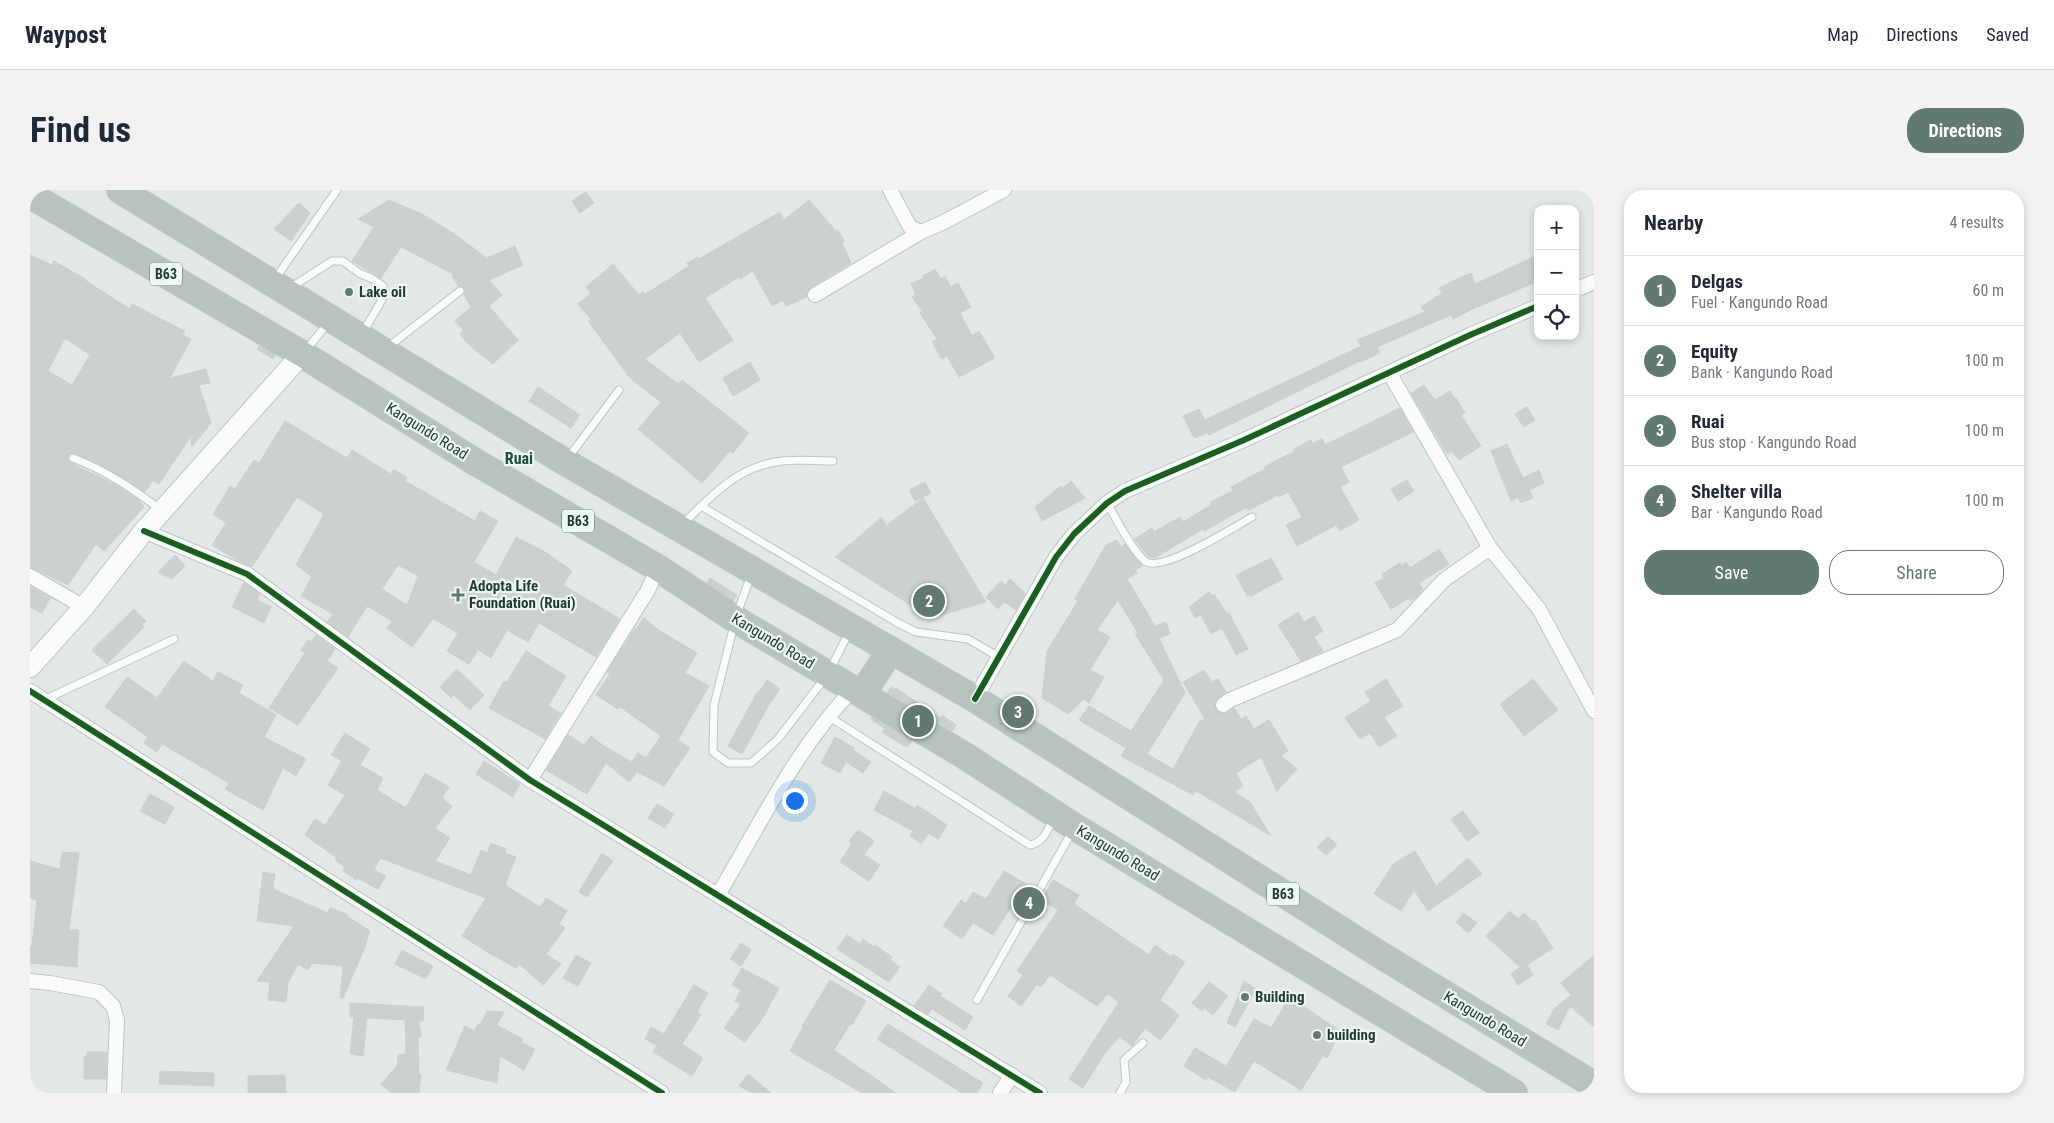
<!DOCTYPE html>
<meta charset="utf-8">
<style>
body{margin:0;font-family:"Roboto Condensed",sans-serif;background:#f2f2f3;color:#1f2937}
.controls{position:absolute;right:15px;top:15px;display:grid;overflow:hidden;border-radius:10px;box-shadow:0 2px 8px #0003}
.controls button{width:45px;height:45px;display:grid;place-items:center;padding:0;border:0;border-bottom:1px solid #e0e1e3;background:#fff;color:#1f2937;font:25px sans-serif}
.you{position:absolute;left:764px;top:610px;width:18px;height:18px;margin:-12px;border:4px solid #fff;border-radius:50%;background:#1a73e8;box-shadow:0 0 0 8px #1a73e833}
.badge{display:grid;place-items:center;width:32px;height:32px;border-radius:50%;background:#627873;color:#fff;font-size:16px;font-weight:700}
.pin{position:absolute;translate:-50% -50%;border:2px solid #fff;box-shadow:0 1px 5px #0006}
.list{margin:0;padding:0;list-style:none}
h2{display:flex;justify-content:space-between;align-items:center;height:65px;margin:0;padding:0 20px;font-size:21px}
h2 small{font-size:16px;font-weight:400;color:#747a83}
.list li{display:grid;grid-template-columns:32px 1fr auto;gap:15px;align-items:center;box-sizing:border-box;height:70px;padding:0 20px;border-top:1px solid #e0e1e3}
.list b{display:block;font-size:19px;white-space:nowrap}
.list p{margin:0;font-size:16px;white-space:nowrap;color:#747a83}
.list em{font-size:16px;font-style:normal;color:#747a83}
.actions{display:flex;gap:10px;padding:15px 20px}
.actions a{flex:1;padding:11px 0;border:1px solid #627873;border-radius:20px;text-align:center;font-size:18px;color:#627873}
.actions .main{background:#627873;color:#fff}
.icon{flex:none;width:28px;height:28px;fill:none;stroke:currentColor;stroke-width:2;stroke-linecap:round;stroke-linejoin:round}
.map{position:relative;flex:none;width:1564px;height:903px;overflow:hidden;border-radius:20px}
header{display:flex;align-items:center;gap:30px;box-sizing:border-box;height:70px;padding:0 25px;background:#fff;border-bottom:1px solid #e0e1e3}
header strong{font-size:24px}
nav{display:flex;gap:28px;margin-inline-start:auto;font-size:18px}
.intro{display:flex;align-items:center;justify-content:space-between;box-sizing:border-box;height:120px;padding:0 30px}
h1{margin:0;font-size:35px}
.button{padding:12px 22px;border-radius:20px;background:#627873;color:#fff;font-size:18px;font-weight:700}
main{display:flex;gap:30px;padding:0 30px}
aside{flex:1;background:#fff;border-radius:20px;box-shadow:0 2px 8px #0003}
.map>svg:first-child{display:block}
</style>
<header>
<strong>Waypost</strong>
<nav><a>Map</a><a>Directions</a><a>Saved</a></nav>
</header>
<div class="intro"><h1>Find us</h1><a class="button">Directions</a></div>
<main>
<div class="map">
<svg width="1564" height="903" viewBox="0 0 1564 903">
<rect width="100%" height="100%" fill="#e1e8e5"/>
<g fill="#cbd1cf" stroke="#cad1ce" fill-rule="evenodd">
<polygon points="556,2 564,13 550,23 542,11"/>
<polygon points="359,10 392,24 423,43 457,68 485,56 493,75 459,90 472,105 459,116 488,150 463,174 439,155 430,144 433,140 425,131 441,117 434,105 434,98 428,96 422,86 425,85 371,57 351,88 322,71 344,37 328,29"/>
<polygon points="779,10 806,41 808,40 814,51 812,53 821,73 781,97 777,101 777,107 756,116 753,110 742,116 723,81 710,89 709,87 675,108 703,150 669,172 650,143 615,169 648,194 652,190 719,243 703,263 700,261 672,293 608,239 631,212 600,188 558,131 561,129 548,114 561,103 556,97 583,74 609,105 613,102 614,105 659,76 657,73 668,67 669,69 750,22 754,30"/>
<polygon points="269,13 280,23 261,51 244,39"/>
<path d="M0,65L22,75L24,71L57,90L56,91L100,119L102,114L155,141L153,145L161,149L140,188L176,179L180,193L169,195L181,233L162,257L161,246L129,294L123,290L115,302L69,274L45,263L38,266V269L41,273L86,295L110,311L114,317L74,361L66,354L38,395L0,377ZM35,148L60,165L42,195L18,181Z"/>
<polygon points="1508,65 1508,91 1448,117 1448,116 1423,129 1421,125 1347,157 1350,163 1331,172 1330,171 1179,245 1178,243 1164,248 1153,226 1169,219 1175,230 1331,156 1327,150 1395,122 1391,117 1412,103 1409,98 1431,87 1441,83 1445,94"/>
<polygon points="905,79 911,89 915,86 921,97 928,93 941,117 930,123 942,146 949,141 965,168 929,187 917,166 912,169 902,152 907,149 890,123 892,121 882,107 886,105 881,94 894,88 893,86"/>
<polygon points="229,156 246,165 243,169 227,159"/>
<polygon points="720,172 730,190 703,206 693,188"/>
<polygon points="1394,195 1405,210 1420,201 1425,209 1426,208 1435,223 1431,225 1451,256 1429,270 1422,261 1417,264 1381,203"/>
<polygon points="508,197 550,225 541,238 499,211"/>
<polygon points="1497,217 1505,230 1494,237 1485,224"/>
<polygon points="1370,218 1383,242 1311,277 1319,292 1310,297 1329,330 1310,341 1306,335 1267,356 1256,335 1272,327 1258,302 1249,307 1248,305 1219,320 1215,318 1174,341 1173,339 1125,368 1118,366 1104,349 1122,338 1124,342 1150,327 1153,332 1181,315 1180,312 1203,301 1201,297 1235,279 1234,277 1265,261 1264,259 1281,250 1283,254 1292,248 1295,255"/>
<path d="M255,231L317,268L322,260L361,284L364,279L377,288L375,291L445,331L450,321L468,331L444,372L466,385L486,347L517,363L542,381L533,395L590,429L566,467L509,433L498,452L477,440L461,468L448,460L439,474L417,461L428,443L403,429L382,457L357,438L362,431L337,416L318,447L297,432L303,424L271,406L282,387L266,375L294,324L267,307L222,377L205,369L182,355L196,333L183,324L200,296L205,299L224,270L229,273ZM368,375L388,386L377,415L352,399Z"/>
<polygon points="1477,254 1493,288 1509,280 1514,293 1499,300 1503,308 1491,313 1488,307 1481,311 1461,261"/>
<polygon points="1377,290 1384,301 1368,311 1361,299"/>
<polygon points="1041,291 1055,308 1012,331 1005,317 1031,296 1033,298"/>
<polygon points="895,292 901,303 885,311 879,300"/>
<polygon points="893,308 956,412 901,428 805,367 852,327 856,336"/>
<polygon points="1087,350 1091,357 1095,354 1112,376 1105,380 1107,383 1097,389 1125,436 1136,432 1140,444 1129,448 1155,503 1117,564 1143,579 1169,532 1175,529 1153,492 1174,480 1182,492 1188,489 1196,502 1185,511 1186,520 1194,524 1204,518 1211,529 1216,526 1224,539 1239,530 1258,561 1251,566 1267,579 1247,601 1231,567 1206,583 1213,596 1204,602 1220,612 1241,646 1166,601 1163,605 1091,566 1096,558 1049,530 1059,516 1101,541 1134,490 1105,444 1108,443 1088,410 1067,440 1080,447 1060,480 1074,487 1059,513 1054,509 1038,524 1012,508 1017,461 1048,411 1045,409 1076,355"/>
<polygon points="1409,359 1419,374 1389,393 1393,399 1385,408 1381,411 1379,408 1361,419 1345,393 1354,388 1352,384 1370,373 1371,376 1376,372 1380,378"/>
<polygon points="145,365 155,376 142,389 128,382"/>
<polygon points="1241,368 1253,389 1221,406 1220,404 1217,406 1206,385"/>
<polygon points="680,388 707,405 703,411 677,393"/>
<polygon points="980,389 995,403 986,420 974,412 968,419 956,407 971,391 975,395"/>
<polygon points="214,392 230,404 227,410 241,417 234,433 202,417"/>
<polygon points="0,396 20,408 12,423 0,417"/>
<polygon points="1179,402 1182,406 1184,404 1197,424 1199,423 1218,459 1206,465 1192,438 1181,444 1171,425 1165,428 1159,417"/>
<polygon points="104,419 116,431 112,435 114,437 77,474 62,460"/>
<polygon points="1268,422 1274,432 1284,426 1293,441 1284,447 1293,461 1271,471 1248,435"/>
<polygon points="614,428 627,439 667,463 655,483 679,496 648,550 660,558 634,596 607,582 599,592 576,573 557,604 516,580 538,545 554,555 561,546 574,556 602,572 608,563 616,568 631,546 590,517 588,519 566,505 580,484 577,482 605,438 606,439"/>
<polygon points="286,445 305,459 297,471 308,478 268,535 239,518 275,463 271,460 278,450 281,452"/>
<polygon points="496,461 536,486 518,516 531,523 515,549 459,518 474,491 476,493"/>
<polygon points="154,471 183,491 188,482 213,495 209,503 246,525 234,547 276,569 266,586 253,578 233,620 195,599 199,593 132,554 127,562 114,553 118,547 75,517 97,487 127,508"/>
<polygon points="427,479 454,505 440,520 424,505 421,508 410,497"/>
<polygon points="1356,489 1373,516 1354,527 1367,546 1349,557 1340,543 1330,549 1315,528 1341,511 1335,502"/>
<polygon points="1503,489 1528,520 1494,546 1470,514"/>
<polygon points="737,490 750,499 740,513 712,564 698,556 728,501 729,502"/>
<polygon points="861,497 865,500 866,498 910,528 912,525 926,535 922,541 857,503"/>
<polygon points="842,527 882,551 878,556 874,556 852,542 855,539 841,529"/>
<polygon points="315,543 340,559 330,575 353,588 347,600 376,618 395,583 419,597 412,608 422,616 405,638 420,648 405,671 441,685 451,660 457,663 461,653 476,659 475,663 486,667 475,695 510,717 516,708 537,721 529,734 535,738 516,764 531,774 513,795 489,774 486,778 459,763 432,746 456,708 350,668 344,680 356,686 348,699 327,688 326,690 313,681 315,677 305,670 307,668 275,645 285,629 295,635 315,605 298,595 312,571 301,565"/>
<polygon points="805,547 824,558 823,560 841,572 833,583 816,572 810,583 791,573"/>
<polygon points="454,571 490,594 483,607 446,584"/>
<polygon points="854,601 885,618 887,615 917,635 908,649 899,643 891,654 880,646 883,641 844,620"/>
<polygon points="120,604 144,617 135,634 110,621"/>
<polygon points="627,614 644,624 635,638 618,628"/>
<polygon points="1433,621 1449,643 1437,651 1421,629"/>
<polygon points="828,640 844,651 834,665 850,675 839,691 810,672 822,653 819,651"/>
<polygon points="1298,646 1307,655 1296,665 1287,657"/>
<polygon points="1385,661 1406,696 1438,668 1452,684 1398,721 1384,700 1371,721 1344,704 1363,674"/>
<polygon points="32,662 49,663 39,740 49,740 47,777 0,773 0,756 2,756 7,710 0,708 0,671 30,679"/>
<polygon points="572,663 583,671 557,707 549,702"/>
<polygon points="974,681 996,694 963,745 943,733 932,749 913,736 931,710 936,714 943,702 956,709"/>
<polygon points="233,682 245,684 243,699 298,723 300,718 317,724 317,726 340,741 333,762 313,808 310,807 313,776 282,773 278,780 268,774 258,793 256,812 238,810 240,792 227,791 264,736 227,731"/>
<polygon points="1023,690 1049,705 1044,714 1119,765 1125,755 1142,767 1143,764 1155,772 1130,810 1149,825 1143,834 1130,850 1115,838 1102,856 1089,847 1075,863 1053,898 1039,889 1089,812 1078,804 1067,816 1020,785 1011,797 1007,794 991,816 978,806 993,785 987,781 1028,720 1011,710"/>
<polygon points="1480,721 1488,729 1494,723 1503,732 1505,730 1523,758 1497,775 1503,785 1488,795 1481,784 1490,777 1456,746"/>
<polygon points="1434,723 1447,733 1438,743 1426,732"/>
<polygon points="817,745 830,754 833,749 844,757 845,755 862,767 860,770 870,777 859,792 807,759"/>
<polygon points="711,753 721,760 711,776 700,769"/>
<polygon points="372,760 403,776 396,789 365,774"/>
<polygon points="546,765 561,773 548,796 533,788"/>
<polygon points="1564,765 1564,837 1540,816 1528,840 1516,834 1524,819 1541,805 1531,793"/>
<polygon points="712,778 749,798 734,826 715,852 694,838 711,814 705,811 711,800 702,795"/>
<polygon points="800,790 836,811 822,835 820,834 804,860 866,903 832,903 760,861 773,837 772,836"/>
<polygon points="1214,791 1226,799 1205,837 1197,833"/>
<polygon points="1179,792 1198,806 1183,825 1174,818 1172,821 1162,813"/>
<polygon points="664,795 678,803 667,822 671,825 652,854 673,868 662,886 623,862 627,855 615,849 621,837 634,844"/>
<polygon points="899,795 912,804 910,806 943,827 935,840 902,819 898,824 884,816"/>
<polygon points="1260,807 1310,841 1297,868 1293,866 1271,900 1224,871 1205,902 1178,887 1176,890 1154,876 1165,858 1196,876 1224,829 1241,838"/>
<polygon points="320,813 394,817 393,831 389,831 391,846 388,847 389,885 391,885 389,903 361,903 351,894 367,876 368,865 376,864 375,830 337,828 333,866 320,864 324,827 320,827"/>
<polygon points="457,821 474,822 467,835 493,849 491,852 505,859 494,880 470,866 467,893 416,880 435,836 444,841 448,834 450,835"/>
<polygon points="858,834 953,893 947,903 932,903 847,849"/>
<polygon points="57,862 77,862 76,889 54,889 54,866 57,866"/>
<polygon points="130,881 184,883 184,896 129,894"/>
<polygon points="718,884 741,903 722,903 709,896"/>
<polygon points="255,885 256,903 218,903 218,886"/>
</g>
<g fill="none" stroke-linecap="round" stroke-linejoin="round">
<defs>
<g id="lane">
<polyline points="245,89 307,0"/>
<polyline points="260,98 302,71 313,71 329,83 343,89 353,96 352,110 333,142"/>
<polyline points="358,157 430,101"/>
<polyline points="276,160 299,132"/>
<path d="M43,268C77,281 101,298 130,319"/>
<polyline points="538,268 589,200"/>
<path d="M1077,313C1086,328 1102,361 1115,371C1131,384 1204,337 1222,327"/>
<polyline points="671,316 868,433 886,442 938,449 969,467"/>
<path d="M652,335C682,305 708,276 752,271C769,269 786,271 803,271"/>
<polyline points="707,424 721,385"/>
<polyline points="704,435 684,515 683,562 698,573 721,573 748,549 798,484 819,442"/>
<polyline points="14,510 144,449"/>
<path d="M798,526L1000,655C1014,653 1018,638 1025,627"/>
<polyline points="947,810 1043,640"/>
<polyline points="1090,903 1096,892 1094,870 1113,853"/>
</g>
<g id="street">
<polyline points="860,0 880,37 891,42 912,33 974,0"/>
<polyline points="1545,100 1564,92"/>
<polyline points="785,105 891,42"/>
<polyline points="1360,184 1460,358"/>
<polyline points="114,341 217,384 500,590 1010,903"/>
<polyline points="0,386 54,417"/>
<polyline points="0,501 632,903"/>
<polyline points="945,509 1026,367 1044,344 1077,313 1095,301 1214,250 1440,145 1508,116"/>
<polyline points="1193,515 1200,510 1367,440 1414,390 1460,358 1509,419 1564,521"/>
<polyline points="500,590 618,400 628,378"/>
<path d="M688,705C730,634 766,559 823,499"/>
<polyline points="0,791 20,793 69,802 83,816 87,830 84,903"/>
<polyline points="970,903 982,885"/>
</g>
<polyline id="secondary" points="0,477 54,417 114,341 272,164"/>
<g id="highway">
<polyline points="90,0 535,272 945,509 1349,764 1564,895"/>
<polyline points="0,5 272,164 447,273 628,378 705,429 932,564 1045,637 1484,903"/>
<polyline points="832,504 861,460"/>
</g>
</defs>
<use href="#lane" stroke="#bec5c2" stroke-width="9"/>
<use href="#street" stroke="#bec5c2" stroke-width="16"/>
<use href="#secondary" stroke="#bdc5c2" stroke-width="22"/>
<use href="#highway" stroke="#bbc5c2" stroke-width="28"/>
<use href="#lane" stroke="#fafcfb" stroke-width="7"/>
<use href="#street" stroke="#fafcfb" stroke-width="14"/>
<use href="#secondary" stroke="#fafcfb" stroke-width="20"/>
<use href="#highway" stroke="#b8c2c0" stroke-width="25"/>
<defs>
<g id="cycleway">
<polyline points="114,341 217,384 500,590 1010,903"/>
<polyline points="0,501 632,903"/>
<polyline points="945,509 1026,367 1044,344 1077,313 1095,301 1214,250 1440,145 1508,116"/>
</g>
</defs>
<use href="#cycleway" stroke="#eef7f3" stroke-width="9"/>
<use href="#cycleway" stroke="#1b5e20" stroke-width="6"/>
</g>
<g fill="#627873" stroke="#eef7f3" stroke-width="2">
<circle cx="319" cy="102" r="5"/>
<path d="M425.5 397.5h5v5h5v5h-5v5h-5v-5h-5v-5h5z"/>
<circle cx="1215" cy="807" r="5"/>
<circle cx="1287" cy="845" r="5"/>
</g>
<g text-anchor="middle" dominant-baseline="central" stroke-width="4.5" stroke-linejoin="round" paint-order="stroke">
<g fill="#eef7f3" stroke="#5c736e" stroke-width="1">
<rect x="120" y="72.5" width="32" height="23" rx="4"/>
<rect x="532" y="319.5" width="32" height="23" rx="4"/>
<rect x="1237" y="692.5" width="32" height="23" rx="4"/>
</g>
<g font-size="14" font-weight="bold" fill="#1e3b35">
<text x="136" y="84">B63</text>
<text x="548" y="331">B63</text>
<text x="1253" y="704">B63</text>
</g>
<g font-size="15" font-weight="bold" fill="#1e3b35" stroke="#eef7f3" text-anchor="start">
<text x="329" y="102">Lake oil</text>
<text x="439" y="396">Adopta Life<tspan x="439" dy="17">Foundation (Ruai)</tspan></text>
<text x="1225" y="807">Building</text>
<text x="1297" y="845">building</text>
</g>
<g font-size="15" fill="#1e3b35" stroke="#eef7f3">
<text transform="translate(397 241) rotate(32)">Kangundo Road</text>
<text transform="translate(743 451) rotate(31)">Kangundo Road</text>
<text transform="translate(1088 663) rotate(31)">Kangundo Road</text>
<text transform="translate(1455 829) rotate(31)">Kangundo Road</text>
</g>
<g font-size="16" font-weight="bold" fill="#194e44" stroke="#eef7f3">
<text x="489" y="268">Ruai</text>
</g>
</g>
</svg>
<div class="controls">
<button>+</button>
<button>−</button>
<button><svg class="icon" aria-label="locate" viewBox="0 0 24 24"><circle cx="12" cy="12" r="6"/><path d="M12 2v4M12 18v4M2 12h4M18 12h4"/></svg></button>
</div>
<div class="you"></div>
<div class="pin badge" style="left:888px;top:531px">1</div>
<div class="pin badge" style="left:899px;top:411px">2</div>
<div class="pin badge" style="left:988px;top:522px">3</div>
<div class="pin badge" style="left:999px;top:713px">4</div>
</div>
<aside>
<h2>Nearby<small>4 results</small></h2>
<ul class="list">
<li><span class="badge">1</span><div><b>Delgas</b><p>Fuel · Kangundo Road</p></div><em>60 m</em></li>
<li><span class="badge">2</span><div><b>Equity</b><p>Bank · Kangundo Road</p></div><em>100 m</em></li>
<li><span class="badge">3</span><div><b>Ruai</b><p>Bus stop · Kangundo Road</p></div><em>100 m</em></li>
<li><span class="badge">4</span><div><b>Shelter villa</b><p>Bar · Kangundo Road</p></div><em>100 m</em></li>
</ul>
<div class="actions"><a class="main">Save</a><a>Share</a></div>
</aside>
</main>
